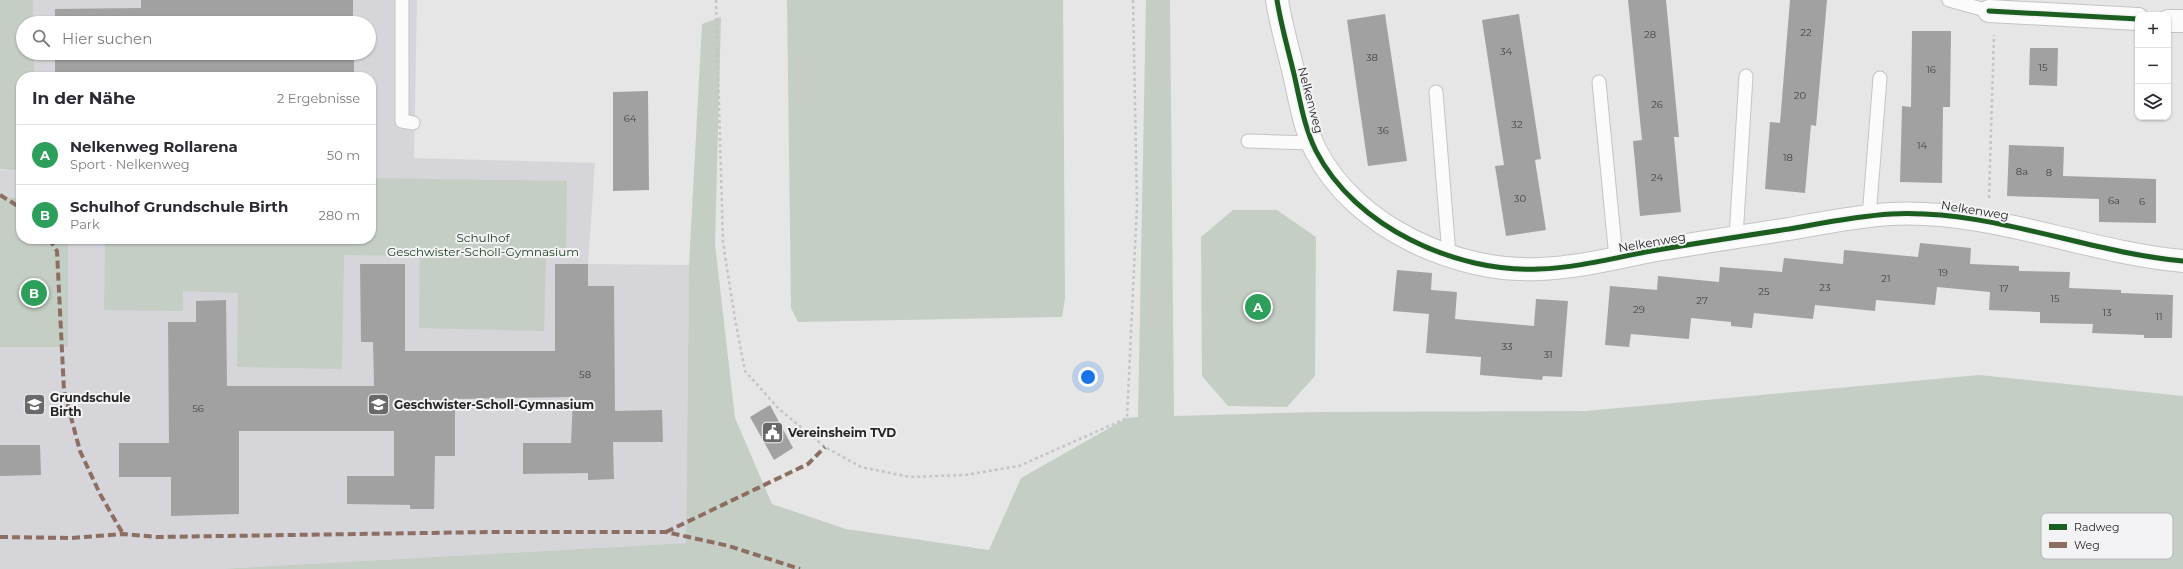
<!DOCTYPE html>
<html lang="de">
<meta charset="utf-8">
<style>
body{margin:0;font-family:Montserrat,sans-serif;background:#f7f7f7;color:#2b2b33}
.controls{position:absolute;right:12px;top:12px;display:grid;overflow:hidden;border-radius:8px;box-shadow:0 1px 3px #0004}
.controls button{width:36px;height:36px;display:grid;place-items:center;padding:0;border:0;border-bottom:1px solid #e1e1e2;background:#fff;color:#2b2b33;font:20px sans-serif}
.you{position:absolute;left:1088px;top:377px;width:14px;height:14px;margin:-10px;border:3px solid #fff;border-radius:50%;background:#1a73e8;box-shadow:0 0 0 6px #1a73e833}
.badge{display:grid;place-items:center;width:26px;height:26px;border-radius:50%;background:#69696a;color:#fff;font-size:13px;font-weight:700}
.pin{position:absolute;translate:-50% -50%;border:2px solid #fff;box-shadow:0 1px 4px #0006}
.list{margin:0;padding:0;list-style:none}
h2{display:flex;justify-content:space-between;align-items:center;height:52px;margin:0;padding:0 16px;font-size:17px}
h2 small{font-size:13px;font-weight:400;color:#7c7c81}
.list li{display:grid;grid-template-columns:26px 1fr auto;gap:12px;align-items:center;box-sizing:border-box;height:60px;padding:0 16px;border-top:1px solid #e1e1e2}
.list b{display:block;font-size:15px;white-space:nowrap}
.list p{margin:0;font-size:13px;white-space:nowrap;color:#7c7c81}
.list em{font-size:13px;font-style:normal;color:#7c7c81}
.icon{flex:none;width:22px;height:22px;fill:none;stroke:currentColor;stroke-width:2;stroke-linecap:round;stroke-linejoin:round}
.map{position:relative;flex:none;width:2183px;height:569px;overflow:hidden}
.search{position:absolute;background:#fff;box-shadow:0 1px 3px #0004;left:16px;top:16px;width:360px;height:44px;display:flex;align-items:center;gap:10px;box-sizing:border-box;padding:0 14px;border-radius:22px;color:#7c7c81;font-size:15px}
.panel{position:absolute;background:#fff;box-shadow:0 1px 3px #0004;left:16px;top:72px;width:360px;height:172px;border-radius:16px}
.map>svg:first-child{display:block}
</style>
<div class="map">
<svg width="2183" height="569" viewBox="0 0 2183 569">
<rect width="100%" height="100%" fill="#e6e6e7"/>
<polygon fill="#d5d5da" points="33,0 417,0 414,158 595,163 588,264 689,265 686,543 218,569 0,569 0,170 21,171 21,239 371,239 371,77 34,77 34,53 369,53 369,23 33,23"/>
<g fill="#c4cec4">
<polygon points="0,0 33,0 33,23 23,23 23,53 34,53 34,77 21,77 21,171 0,169"/>
<polygon points="787,0 1063,0 1065,298 1062,317 798,322 791,308"/>
<polygon points="1146,0 1170,0 1174,416 1318,412 1586,411 1979,375 2183,396 2183,569 218,569 686,543 689,265 702,24 721,17 715,244 735,418 772,504 846,529 989,550 1021,478 1127,418 1138,417"/>
<polygon points="371,178 567,181 566,252 546,253 544,331 419,328 420,256 344,255 342,369 237,367 238,293 183,291 183,311 104,310 105,241 294,244 295,239 371,239"/>
<polygon points="0,197 21,198 21,239 68,239 68,347 0,347"/>
<polygon points="1233,210 1277,210 1316,237 1315,376 1287,407 1228,406 1202,376 1201,237"/>
</g>
<g fill="#a2a1a2">
<polygon points="141,0 353,0 353,23 55,23 55,9 141,8"/>
<polygon points="1628,0 1666,0 1679,137 1674,137 1681,212 1640,216 1633,141 1642,140"/>
<polygon points="1790,0 1827,0 1816,126 1811,125 1805,193 1765,189 1770,122 1780,123"/>
<polygon points="1385,14 1407,161 1368,166 1347,20"/>
<polygon points="1519,14 1541,159 1535,160 1546,230 1506,236 1495,166 1504,165 1482,20"/>
<polygon points="1912,31 1951,31 1950,107 1943,107 1942,183 1900,182 1902,106 1911,107"/>
<polygon points="2030,48 2058,48 2057,86 2029,85"/>
<rect x="55" y="53" width="299" height="24"/>
<polygon points="648,91 649,190 613,191 613,92"/>
<polygon points="2009,145 2064,147 2063,176 2156,179 2156,223 2099,222 2099,199 2007,196"/>
<polygon points="1920,243 1971,248 1970,264 2019,266 2019,271 2070,272 2069,288 2121,290 2121,293 2173,295 2172,338 2144,338 2144,335 2092,333 2093,324 2040,323 2040,312 1989,310 1990,292 1937,287 1935,305 1876,300 1875,311 1815,305 1813,319 1754,313 1752,328 1731,326 1731,322 1691,318 1689,339 1631,334 1629,347 1605,345 1610,286 1657,290 1658,276 1719,282 1720,267 1782,272 1784,258 1843,264 1844,250 1918,257"/>
<polygon points="360,264 405,264 405,351 555,351 555,264 588,264 588,286 614,286 615,411 662,410 663,442 613,442 614,479 588,480 588,473 523,474 523,443 571,443 573,397 455,399 455,456 435,456 434,509 410,509 410,505 347,504 347,476 394,476 394,431 239,431 239,514 171,516 171,477 119,477 119,443 169,443 168,322 196,322 196,301 226,300 227,386 374,386 373,342 361,342"/>
<polygon points="1397,270 1432,273 1431,290 1457,292 1455,319 1534,326 1536,299 1568,301 1562,377 1543,376 1542,380 1480,375 1481,357 1426,353 1429,314 1393,311"/>
<polygon points="770,405 793,448 774,460 750,417"/>
<polygon points="0,445 40,445 41,475 0,476"/>
</g>
<g fill="none" stroke-linecap="round" stroke-linejoin="round">
<defs>
<g id="service">
<polyline points="402,0 402,121 413,123"/>
<polyline points="1949,0 1989,11"/>
<polyline points="1599,82 1616,258"/>
<polyline points="1436,92 1449,255"/>
<polyline points="1248,141 1313,143"/>
<polyline points="1869,217 1880,78"/>
<polyline points="1736,237 1746,76"/>
</g>
<g id="minor">
<path d="M1277,0C1281,25 1288,49 1294,74C1300,100 1304,127 1316,151C1355,227 1456,273 1539,269C1576,268 1614,258 1651,251C1697,243 1743,236 1789,229C1823,223 1857,216 1891,214C1992,209 2084,252 2183,261"/>
<polyline points="1989,11 2138,19"/>
<polyline points="2168,21 2183,21"/>
</g>
</defs>
<use href="#service" stroke="#c4c4c5" stroke-width="15"/>
<use href="#minor" stroke="#c4c4c5" stroke-width="24"/>
<g stroke="#c5c5c6" stroke-width="2.5" stroke-dasharray="3 3" stroke-linecap="butt">
<polyline points="716,0 723,243 735,319 745,371 779,409 825,447 861,467 910,477 965,475 1019,466 1127,418 1137,205 1133,0"/>
<polyline points="1989,198 1994,35"/>
</g>
<use href="#service" stroke="#fbfbfb" stroke-width="13"/>
<use href="#minor" stroke="#fbfbfb" stroke-width="22"/>
<g stroke="#8d6e63" stroke-width="4" stroke-dasharray="8 4" stroke-linecap="butt">
<polyline points="0,195 21,208"/>
<polyline points="49,239 57,251 64,391 80,451 100,494 123,534"/>
<polyline points="666,532 808,464 825,447"/>
<polyline points="0,537 71,538 123,534 157,537 492,532 666,532 729,546 800,569"/>
</g>
<defs>
<g id="cycleway">
<path d="M1277,0C1281,25 1288,49 1294,74C1300,100 1304,127 1316,151C1355,227 1456,273 1539,269C1576,268 1614,258 1651,251C1697,243 1743,236 1789,229C1823,223 1857,216 1891,214C1992,209 2084,252 2183,261"/>
<polyline points="1989,11 2138,19"/>
</g>
</defs>
<use href="#cycleway" stroke="#f3f3f5" stroke-width="8"/>
<use href="#cycleway" stroke="#1b5e20" stroke-width="5"/>
</g>
<defs>
<symbol id="school-square" viewBox="-11 -11 22 22"><rect x="-9" y="-9" width="18" height="18" rx="4" fill="#69696a" stroke="#f3f3f5"/><path d="M0-5L7-2L0 1L-7-2ZM-4 1L0 2.5L4 1V4Q0 6-4 4Z" fill="#fff"/></symbol>
<symbol id="civic-square" viewBox="-11 -11 22 22"><rect x="-9" y="-9" width="18" height="18" rx="4" fill="#69696a" stroke="#f3f3f5"/><path d="M-.6-6.5H3V-4.5H.6V-3L4-1V1h2V6H-6V1h2V-1L-.6-3ZM-1.2 2.5V6h2.4V2.5Z" fill="#fff"/></symbol>
</defs>
<g fill-rule="evenodd">
<use href="#school-square" x="22" y="392" width="25" height="25"/>
<use href="#school-square" x="366" y="392" width="25" height="25"/>
<use href="#civic-square" x="760" y="420" width="25" height="25"/>
</g>
<g text-anchor="middle" dominant-baseline="central" stroke-width="4" stroke-linejoin="round" paint-order="stroke">
<g font-size="10" fill="#444445">
<text x="1806" y="32">22</text>
<text x="1650" y="34">28</text>
<text x="1506" y="51">34</text>
<text x="1372" y="57">38</text>
<text x="2043" y="67">15</text>
<text x="1931" y="69">16</text>
<text x="1800" y="95">20</text>
<text x="1657" y="104">26</text>
<text x="630" y="118">64</text>
<text x="1517" y="124">32</text>
<text x="1383" y="130">36</text>
<text x="1922" y="145">14</text>
<text x="1788" y="157">18</text>
<text x="2022" y="171">8a</text>
<text x="2049" y="172">8</text>
<text x="1657" y="177">24</text>
<text x="1520" y="198">30</text>
<text x="2114" y="200">6a</text>
<text x="2142" y="201">6</text>
<text x="1943" y="272">19</text>
<text x="1886" y="278">21</text>
<text x="1825" y="287">23</text>
<text x="2004" y="288">17</text>
<text x="1764" y="291">25</text>
<text x="2055" y="298">15</text>
<text x="1702" y="300">27</text>
<text x="1639" y="309">29</text>
<text x="2107" y="312">13</text>
<text x="2159" y="316">11</text>
<text x="1507" y="346">33</text>
<text x="1548" y="354">31</text>
<text x="585" y="374">58</text>
<text x="198" y="408">56</text>
</g>
<g font-size="12" fill="#252526" stroke="#f3f3f5">
<text transform="translate(1311 100) rotate(75)">Nelkenweg</text>
<text transform="translate(1975 210) rotate(9)">Nelkenweg</text>
<text transform="translate(1652 242) rotate(-10)">Nelkenweg</text>
</g>
<g font-size="12" fill="#1f4320" stroke="#f3f3f5">
<text x="483" y="237">Schulhof<tspan x="483" dy="14">Geschwister-Scholl-Gymnasium</tspan></text>
</g>
<g font-size="12" font-weight="bold" fill="#252526" stroke="#f3f3f5" text-anchor="start">
<text x="50" y="397">Grundschule<tspan x="50" dy="14">Birth</tspan></text>
<text x="394" y="404">Geschwister-Scholl-Gymnasium</text>
<text x="788" y="432">Vereinsheim TVD</text>
</g>
</g>
<rect x="2041" y="513" width="132" height="46" rx="6" fill="#f3f3f5" stroke="#b5b5b7" stroke-width="1"/>
<rect x="2049" y="524" width="18" height="6" fill="#1b5e20"/>
<rect x="2049" y="542" width="18" height="6" fill="#8d6e63"/>
<g font-size="11" fill="#252526">
<text x="2074" y="531">Radweg</text>
<text x="2074" y="549">Weg</text>
</g>
</svg>
<div class="controls">
<button>+</button>
<button>−</button>
<button><svg class="icon" aria-label="layers" viewBox="0 0 24 24"><path d="M12 4l9 5-9 5-9-5zM3 14l9 5 9-5"/></svg></button>
</div>
<div class="you"></div>
<div class="pin badge" style="left:1258px;top:307px;background:#2e9e5b">A</div>
<div class="pin badge" style="left:34px;top:293px;background:#2e9e5b">B</div>
<div class="search"><svg class="icon" aria-label="search" viewBox="0 0 24 24"><circle cx="10" cy="10" r="6"/><path d="M15 15l6 6"/></svg>Hier suchen</div>
<section class="panel">
<h2>In der Nähe<small>2 Ergebnisse</small></h2>
<ul class="list">
<li><span class="badge" style="background:#2e9e5b">A</span><div><b>Nelkenweg Rollarena</b><p>Sport · Nelkenweg</p></div><em>50 m</em></li>
<li><span class="badge" style="background:#2e9e5b">B</span><div><b>Schulhof Grundschule Birth</b><p>Park</p></div><em>280 m</em></li>
</ul>
</section>
</div>
